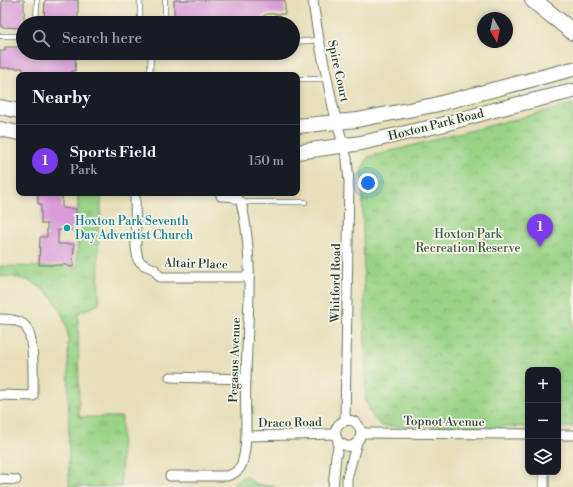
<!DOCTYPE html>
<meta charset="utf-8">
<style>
body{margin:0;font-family:"Libre Bodoni",serif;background:#20242c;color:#f1f3f6}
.controls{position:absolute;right:12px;bottom:12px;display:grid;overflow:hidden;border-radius:8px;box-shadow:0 2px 6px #0003}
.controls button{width:36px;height:36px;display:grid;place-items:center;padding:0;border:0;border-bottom:1px solid #363941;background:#171b24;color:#f1f3f6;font:20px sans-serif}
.compass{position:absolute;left:477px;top:12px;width:36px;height:36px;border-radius:50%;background:#171b24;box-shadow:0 2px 6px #0003;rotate:171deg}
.you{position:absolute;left:368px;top:183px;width:14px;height:14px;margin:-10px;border:3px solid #fff;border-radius:50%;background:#1a73e8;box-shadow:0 0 0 6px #1a73e833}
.badge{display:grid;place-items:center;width:26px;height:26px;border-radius:50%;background:#7c3aed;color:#fff;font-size:13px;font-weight:700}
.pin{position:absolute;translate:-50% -33px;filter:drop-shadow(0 1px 2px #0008)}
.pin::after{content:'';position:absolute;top:21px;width:14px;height:12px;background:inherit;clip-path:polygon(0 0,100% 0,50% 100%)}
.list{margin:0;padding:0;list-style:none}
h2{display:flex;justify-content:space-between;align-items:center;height:52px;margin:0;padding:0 16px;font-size:17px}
h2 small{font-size:13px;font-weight:400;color:#9ea1a6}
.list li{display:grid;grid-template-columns:26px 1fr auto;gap:12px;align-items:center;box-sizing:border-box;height:72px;padding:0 16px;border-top:1px solid #363941}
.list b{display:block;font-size:15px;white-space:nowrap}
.list p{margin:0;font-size:13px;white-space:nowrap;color:#9ea1a6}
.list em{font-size:13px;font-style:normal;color:#9ea1a6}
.icon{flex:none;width:22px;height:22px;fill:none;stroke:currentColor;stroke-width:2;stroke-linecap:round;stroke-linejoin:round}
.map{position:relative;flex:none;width:573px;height:487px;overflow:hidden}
.search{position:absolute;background:#171b24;box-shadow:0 2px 6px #0003;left:16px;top:16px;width:284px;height:44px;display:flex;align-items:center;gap:10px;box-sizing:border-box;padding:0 14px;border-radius:22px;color:#9ea1a6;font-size:15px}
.panel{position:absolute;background:#171b24;box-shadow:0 2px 6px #0003;left:16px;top:72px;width:284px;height:124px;border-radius:8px}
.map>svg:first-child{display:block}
</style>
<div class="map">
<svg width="573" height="487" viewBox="0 0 573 487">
<defs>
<pattern id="grass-tufts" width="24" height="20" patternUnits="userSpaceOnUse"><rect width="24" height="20" fill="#99d386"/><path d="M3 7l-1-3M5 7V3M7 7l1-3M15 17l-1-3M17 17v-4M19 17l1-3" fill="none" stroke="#7cac6e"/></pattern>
<pattern id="park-crowns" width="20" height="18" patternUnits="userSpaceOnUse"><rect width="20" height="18" fill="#99d386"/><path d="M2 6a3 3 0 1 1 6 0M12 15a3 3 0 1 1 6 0" fill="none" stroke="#7cac6e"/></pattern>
</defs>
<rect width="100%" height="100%" fill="#f7f3e8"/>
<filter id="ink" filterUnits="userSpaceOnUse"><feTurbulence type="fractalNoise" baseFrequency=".025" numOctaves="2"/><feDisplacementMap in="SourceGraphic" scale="8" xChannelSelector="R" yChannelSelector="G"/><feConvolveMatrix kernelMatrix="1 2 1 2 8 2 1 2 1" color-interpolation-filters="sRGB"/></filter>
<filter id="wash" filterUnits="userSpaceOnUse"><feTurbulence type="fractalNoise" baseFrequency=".012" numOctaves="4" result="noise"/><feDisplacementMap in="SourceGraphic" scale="16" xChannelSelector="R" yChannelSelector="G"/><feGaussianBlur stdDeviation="0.9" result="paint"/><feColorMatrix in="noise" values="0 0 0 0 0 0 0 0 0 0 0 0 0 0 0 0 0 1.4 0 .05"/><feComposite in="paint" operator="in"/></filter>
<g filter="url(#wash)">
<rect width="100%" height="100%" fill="#e7dfb9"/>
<path fill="url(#grass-tufts)" stroke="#5c885d" d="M78,193H101V219L98,220L99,304L78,313L79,417H122L121,487H69L68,336C62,298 39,276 0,276V266L77,267Z"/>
<g fill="url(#park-crowns)" stroke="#5c885d">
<polygon points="573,104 573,427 558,427 558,370 528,370 528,427 381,426 373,417 366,402 362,168 368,157"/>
<polygon points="245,475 257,485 275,486 275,487 234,487 234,482 238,481"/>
</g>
<g id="blocks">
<g fill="#d99cd8">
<polygon points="2,0 24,0 24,23 23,23 23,28 1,27"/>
<polygon points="45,0 78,0 78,23 44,23"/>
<polygon points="174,0 285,0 285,14 267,14 262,17 252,21 252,23 174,23"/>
<polygon points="5,47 23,47 23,53 76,53 75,71 72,71 72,75 22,75 23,68 0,68 0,51 5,51"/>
<polygon points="38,193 62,193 62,208 76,209 76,223 74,224 74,230 58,230 58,244 74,244 73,267 67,266 67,265 39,265 40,237 47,237 47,224 41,224 41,204 38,204"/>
</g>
</g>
</g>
<g filter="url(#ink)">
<use href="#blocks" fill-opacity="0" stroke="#657663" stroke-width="1"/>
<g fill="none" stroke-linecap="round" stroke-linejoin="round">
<defs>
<g id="service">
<polyline points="36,23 37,0"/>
<polyline points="140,23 140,0"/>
<polyline points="165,23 165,0"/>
<polyline points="0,36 23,36"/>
<polyline points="293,42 319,40"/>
<polyline points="150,75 151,53"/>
<polyline points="297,79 327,79"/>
<polyline points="242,203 250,202 305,202"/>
</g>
<g id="minor">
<polyline points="313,0 314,9 319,40 333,107 347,159 349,183 345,421"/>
<polyline points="135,197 136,247 138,260 144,265 154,269 160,277 249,277"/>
<path d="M0,319C8,319 21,320 26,327C35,339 33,380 33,396L0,395"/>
<polyline points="170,377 246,379"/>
<polyline points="361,433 528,434"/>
<polyline points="558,435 573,435"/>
<polyline points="246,436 335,434"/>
<polyline points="544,472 544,487"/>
<path d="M170,476H227C234,474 240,471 242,463C246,452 246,439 246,427C246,411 245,394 246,378C247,321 255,258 241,202C236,196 229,196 221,196"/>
<polyline points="0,479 16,480"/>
<path d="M333,487C334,477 335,467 336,456C337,452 339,446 338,441C337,437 334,434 336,429C339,420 352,417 358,425C365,433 358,448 346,446C344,445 341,443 338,442"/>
<polyline points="347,487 347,478 357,442"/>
</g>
<g id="primary">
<polyline points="0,107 19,111"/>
<polyline points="297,126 357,120 434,105 573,69"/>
<polyline points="0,129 19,133"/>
<polyline points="297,152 361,143 441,125 498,109 573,91"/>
</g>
<polyline id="motorway" points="533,0 573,32"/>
</defs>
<use href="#service" stroke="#657663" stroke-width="6"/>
<use href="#minor" stroke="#657663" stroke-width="11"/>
<use href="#primary" stroke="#657663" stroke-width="16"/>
<use href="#motorway" stroke="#657663" stroke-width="18"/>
<use href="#service" stroke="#fff" stroke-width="4.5"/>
<use href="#minor" stroke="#fff" stroke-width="9"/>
<use href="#primary" stroke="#fff" stroke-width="14"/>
<use href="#motorway" stroke="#fff" stroke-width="16"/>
</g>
</g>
<circle fill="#0f9aa8" stroke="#f7f3e8" stroke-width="1.5" cx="67" cy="228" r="4"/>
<g text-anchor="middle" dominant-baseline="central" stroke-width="3.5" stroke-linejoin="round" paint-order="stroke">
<g font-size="12" fill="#1f3d34" stroke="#f7f3e8">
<text transform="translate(338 71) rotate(78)">Spire Court</text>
<text transform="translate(436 125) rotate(-14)">Hoxton Park Road</text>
<text transform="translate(196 264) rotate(2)">Altair Place</text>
<text transform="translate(336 283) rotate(-89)">Whitford Road</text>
<text transform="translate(235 360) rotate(-88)">Pegasus Avenue</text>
<text transform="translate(444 422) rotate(1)">Topnot Avenue</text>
<text transform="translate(290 423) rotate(-1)">Draco Road</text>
</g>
<g font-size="12" fill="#0d838f" stroke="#f7f3e8" text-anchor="start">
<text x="75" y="221">Hoxton Park Seventh<tspan x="75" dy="14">Day Adventist Church</tspan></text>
</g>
<g font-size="12" fill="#375b44" stroke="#f7f3e8">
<text x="468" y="234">Hoxton Park<tspan x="468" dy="14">Recreation Reserve</tspan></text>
</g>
</g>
</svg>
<div class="controls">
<button>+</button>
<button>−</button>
<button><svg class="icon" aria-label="layers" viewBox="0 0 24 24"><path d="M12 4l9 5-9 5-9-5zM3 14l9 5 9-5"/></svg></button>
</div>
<svg class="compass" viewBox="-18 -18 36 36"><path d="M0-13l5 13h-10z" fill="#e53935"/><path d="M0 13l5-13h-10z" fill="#9ea1a6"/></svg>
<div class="you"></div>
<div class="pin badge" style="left:540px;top:247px">1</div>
<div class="search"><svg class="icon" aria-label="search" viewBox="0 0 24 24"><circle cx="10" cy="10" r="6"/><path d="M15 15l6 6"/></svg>Search here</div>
<section class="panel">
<h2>Nearby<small></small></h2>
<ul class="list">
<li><span class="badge">1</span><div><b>Sports Field</b><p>Park</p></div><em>150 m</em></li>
</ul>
</section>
</div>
